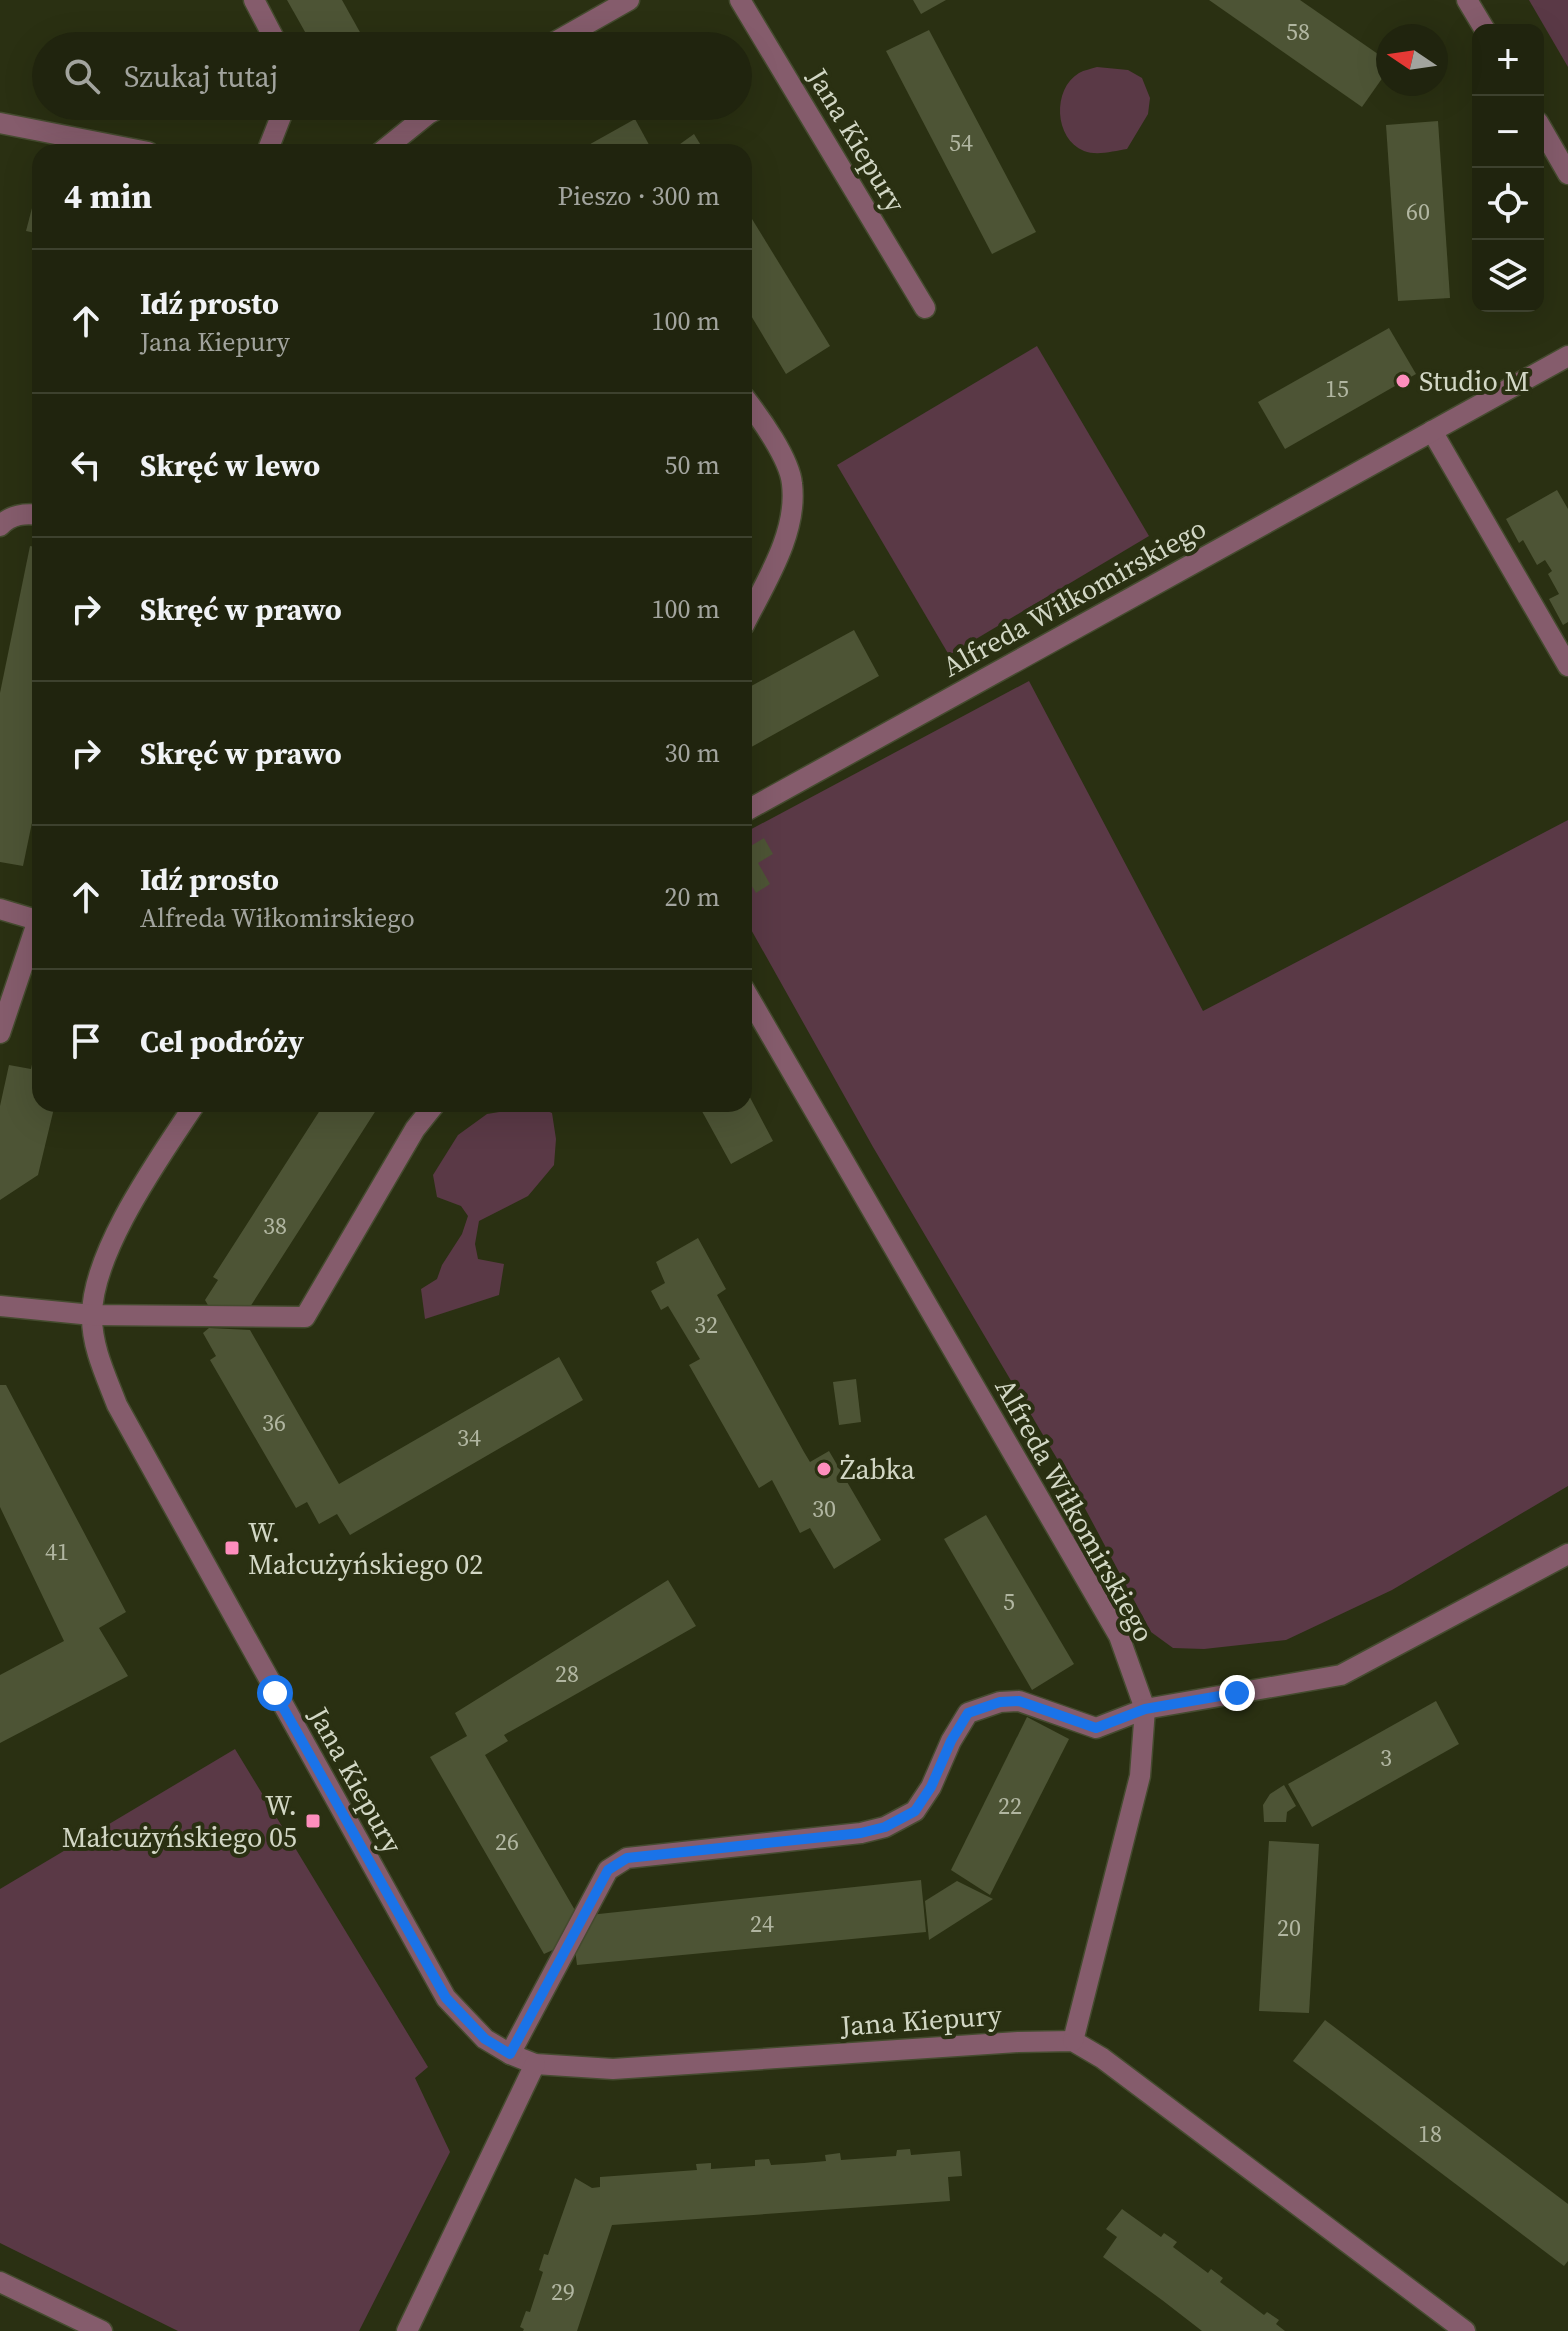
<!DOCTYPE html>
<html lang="pl">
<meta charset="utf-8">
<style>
body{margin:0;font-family:"Source Serif 4",serif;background:#282c17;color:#f1f3f6}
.controls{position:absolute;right:24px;top:24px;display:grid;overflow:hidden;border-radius:16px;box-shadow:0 8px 32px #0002}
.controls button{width:72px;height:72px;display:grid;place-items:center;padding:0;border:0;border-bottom:2px solid #3d412e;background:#20240e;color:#f1f3f6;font:40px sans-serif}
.compass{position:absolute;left:1376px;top:24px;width:72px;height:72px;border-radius:50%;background:#20240e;box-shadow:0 8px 32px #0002;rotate:283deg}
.stop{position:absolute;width:24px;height:24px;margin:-18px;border:6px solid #1a73e8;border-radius:50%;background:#fff}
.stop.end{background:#1a73e8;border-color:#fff;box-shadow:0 2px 8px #0008}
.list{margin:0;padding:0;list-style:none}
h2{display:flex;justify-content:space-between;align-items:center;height:104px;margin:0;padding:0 32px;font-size:34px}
h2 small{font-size:26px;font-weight:400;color:#a2a49e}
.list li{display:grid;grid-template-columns:52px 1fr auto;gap:24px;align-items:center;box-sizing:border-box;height:144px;padding:0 32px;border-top:2px solid #3d412e}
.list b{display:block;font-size:30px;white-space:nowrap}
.list p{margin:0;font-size:26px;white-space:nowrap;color:#a2a49e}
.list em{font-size:26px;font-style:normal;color:#a2a49e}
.icon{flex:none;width:44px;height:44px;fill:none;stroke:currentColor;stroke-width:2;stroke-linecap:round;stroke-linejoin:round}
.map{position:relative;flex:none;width:1568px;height:2331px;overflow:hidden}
.search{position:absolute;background:#20240e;box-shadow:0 8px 32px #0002;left:32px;top:32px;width:720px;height:88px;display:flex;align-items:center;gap:20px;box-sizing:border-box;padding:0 28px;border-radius:44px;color:#a2a49e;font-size:30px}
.panel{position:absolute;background:#20240e;box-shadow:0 8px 32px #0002;left:32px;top:144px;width:720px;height:968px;border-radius:24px}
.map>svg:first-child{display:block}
</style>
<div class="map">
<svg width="1568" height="2331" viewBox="0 0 1568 2331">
<rect width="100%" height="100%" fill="#2a3012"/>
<g fill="#5a3946">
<polygon points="1529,0 1568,0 1568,67"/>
<path d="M1097,67L1128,70L1142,78L1150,98L1148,114L1127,149C1114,151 1097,156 1084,151C1054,139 1052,89 1079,73C1084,70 1091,69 1097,67Z"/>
<polygon points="1037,346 1149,536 949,655 837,465"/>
<polygon points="1029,681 1203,1011 1568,820 1568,1486 1392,1590 1286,1640 1204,1649 1173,1648 1151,1632 1072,1484 873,1147 744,917 744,833"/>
<polygon points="536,1106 552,1113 556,1139 554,1165 528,1196 479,1221 475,1244 478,1259 504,1264 499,1295 425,1319 421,1289 437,1279 442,1265 462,1234 468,1216 461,1206 437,1197 433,1175 458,1135 487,1114"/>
<polygon points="235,1749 428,2067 415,2078 450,2152 359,2331 178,2331 0,2243 0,1889"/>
</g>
<g fill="#4d5435">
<polygon points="287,0 342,0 361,34 339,46 313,46"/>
<polygon points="913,0 946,0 921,14"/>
<polygon points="1209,0 1300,0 1388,61 1388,70 1362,107"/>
<polygon points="929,30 1036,232 992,254 886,51"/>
<polygon points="635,119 653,152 576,152"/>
<polygon points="1438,121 1450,298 1398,301 1386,125"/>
<polygon points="694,134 705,152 669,152"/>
<polygon points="744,206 830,346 786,374 744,304"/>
<polygon points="32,208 40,210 40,234 26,231"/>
<polygon points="1389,328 1416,374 1285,449 1258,402"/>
<polygon points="1557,490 1568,509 1568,622 1563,625 1549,599 1559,594 1548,574 1552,571 1545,560 1537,565 1523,540 1519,543 1506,519"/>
<polygon points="30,546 40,548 40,784 23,866 0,862 0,693"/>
<polygon points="854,630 879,676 744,751 744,690"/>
<polygon points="764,838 773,854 758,863 770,884 756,893 744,873 747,870 744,850"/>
<polygon points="39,1031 40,1104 55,1104 38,1175 0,1200 0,1106 9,1065 31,1069"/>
<polygon points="744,1086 773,1141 731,1164 698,1104 744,1104"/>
<polygon points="324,1104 380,1104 250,1307 209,1307 205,1300 218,1280 213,1277"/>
<polygon points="698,1238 726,1289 717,1295 804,1452 810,1462 829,1451 881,1540 834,1569 810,1528 800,1533 772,1480 759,1488 689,1365 700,1359 668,1306 661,1310 651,1291 665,1283 656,1262"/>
<polygon points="209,1328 250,1330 339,1484 559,1357 583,1400 350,1535 337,1514 319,1524 307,1502 296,1508 210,1360 216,1356 203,1333"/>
<polygon points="856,1379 861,1422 839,1425 833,1382"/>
<polygon points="0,1385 6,1385 126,1612 99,1628 128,1676 0,1743 0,1675 64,1641 0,1507"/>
<polygon points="986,1515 1074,1664 1032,1690 944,1539"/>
<polygon points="668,1580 696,1626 504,1735 508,1741 485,1755 576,1912 555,1949 544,1954 430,1757 467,1736 455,1713"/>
<polygon points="1436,1701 1459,1744 1312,1827 1288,1784"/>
<polygon points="1027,1717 1069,1739 990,1895 951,1870"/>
<polygon points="1284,1785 1296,1806 1287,1812 1286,1822 1264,1822 1263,1805 1270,1794"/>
<polygon points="1269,1841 1319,1844 1309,2013 1259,2011"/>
<polygon points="921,1880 926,1932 577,1965 575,1949 589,1915"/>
<polygon points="957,1881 993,1899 929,1940 925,1901"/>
<polygon points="1325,2020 1568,2204 1568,2261 1564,2266 1293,2061"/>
<polygon points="910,2149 911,2155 960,2151 962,2176 948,2177 950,2201 612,2225 577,2331 523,2331 524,2329 520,2327 526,2311 530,2312 543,2272 539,2270 544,2254 548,2255 575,2178 592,2188 600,2187 600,2177 697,2170 696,2164 711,2163 711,2169 755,2166 755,2160 769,2159 771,2165 804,2163 826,2161 825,2155 840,2153 841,2160 896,2156 897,2150"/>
<polygon points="1122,2209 1161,2237 1164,2233 1177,2242 1173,2247 1208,2273 1211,2269 1223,2278 1220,2282 1264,2315 1267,2312 1279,2320 1276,2324 1285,2331 1202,2331 1162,2300 1103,2257 1117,2237 1106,2229"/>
</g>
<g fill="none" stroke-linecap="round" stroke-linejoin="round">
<defs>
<g id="minor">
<polyline points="254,0 278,46"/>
<polyline points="740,0 925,308"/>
<polyline points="1467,0 1485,30"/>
<polyline points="548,46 629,0"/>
<polyline points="1538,122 1568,174"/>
<polyline points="0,123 148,152"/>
<polyline points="267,152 285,106"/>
<polyline points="381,152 428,114 442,106"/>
<path d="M744,397C759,416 790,459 792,484C798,533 765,583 744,625"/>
<polyline points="1432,431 1568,666"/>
<path d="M0,526C11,514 25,513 40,515"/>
<polyline points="744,812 1568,356"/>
<polyline points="0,909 40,921"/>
<polyline points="744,989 1119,1636 1145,1709 1341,1675 1568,1554"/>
<polyline points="0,1033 38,920"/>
<path d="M195,1104C160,1157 91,1253 92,1317C92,1348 106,1376 117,1405L446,1998L485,2039L510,2054L535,2064L613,2069L1018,2042L1073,2041L1102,2058L1465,2331"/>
<polyline points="0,1306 92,1315 305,1317 415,1129 435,1104"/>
<polyline points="510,2054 608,1870 627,1858 861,1833 885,1827 915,1811 931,1787 951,1741 968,1713 1000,1702 1019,1701 1096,1728 1145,1709 1140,1776 1073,2041"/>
<polyline points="0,2282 102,2331"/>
<polyline points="407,2331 535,2064"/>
</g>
</defs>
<use href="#minor" stroke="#454b2f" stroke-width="23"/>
<use href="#minor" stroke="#855c6c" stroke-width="20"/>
</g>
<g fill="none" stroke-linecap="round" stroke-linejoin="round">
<polyline stroke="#1a73e8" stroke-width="10" points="275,1693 446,1998 485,2039 510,2054 608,1870 627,1858 861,1833 885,1827 915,1811 931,1787 951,1741 968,1713 1000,1702 1019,1701 1096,1728 1145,1709 1237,1693"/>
</g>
<g fill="#fe8ebd" stroke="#2a3012" stroke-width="3">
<circle cx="1403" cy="381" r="8"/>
<circle cx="824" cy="1469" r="8"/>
<rect x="224" y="1540" width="16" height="16" rx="4"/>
<rect x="305" y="1813" width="16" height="16" rx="4"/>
</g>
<g text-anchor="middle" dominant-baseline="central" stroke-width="8" stroke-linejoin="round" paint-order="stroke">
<g font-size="24" fill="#b1b6a1">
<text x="1298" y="31">58</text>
<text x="961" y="142">54</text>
<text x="1418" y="211">60</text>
<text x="1337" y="388">15</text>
<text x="275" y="1225">38</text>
<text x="706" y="1324">32</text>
<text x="274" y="1422">36</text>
<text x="469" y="1437">34</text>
<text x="824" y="1508">30</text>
<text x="57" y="1551">41</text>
<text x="1009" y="1601">5</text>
<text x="567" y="1673">28</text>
<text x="1386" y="1757">3</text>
<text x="1010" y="1805">22</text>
<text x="507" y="1841">26</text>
<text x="762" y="1923">24</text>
<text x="1289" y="1927">20</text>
<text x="1430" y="2133">18</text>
<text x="563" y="2291">29</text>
</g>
<g font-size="28" fill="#d2d7c5" stroke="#2a3012">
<text transform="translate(857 140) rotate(59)">Jana Kiepury</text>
<text transform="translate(1074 597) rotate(-29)">Alfreda Wiłkomirskiego</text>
<text transform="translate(1075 1510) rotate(61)">Alfreda Wiłkomirskiego</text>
<text transform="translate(356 1780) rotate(61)">Jana Kiepury</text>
<text transform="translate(921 2020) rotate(-4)">Jana Kiepury</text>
</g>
<g font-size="28" fill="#d2d7c5" stroke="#2a3012" text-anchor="start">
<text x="1419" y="381">Studio M</text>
<text x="840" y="1469">Żabka</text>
<text x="248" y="1532">W.<tspan x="248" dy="32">Małcużyńskiego 02</tspan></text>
<text x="297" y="1805" text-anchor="end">W.<tspan x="297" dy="32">Małcużyńskiego 05</tspan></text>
</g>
</g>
</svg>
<div class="controls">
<button>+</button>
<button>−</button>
<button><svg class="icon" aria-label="locate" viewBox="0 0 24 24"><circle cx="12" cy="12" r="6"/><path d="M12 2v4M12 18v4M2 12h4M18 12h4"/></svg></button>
<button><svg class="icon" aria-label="layers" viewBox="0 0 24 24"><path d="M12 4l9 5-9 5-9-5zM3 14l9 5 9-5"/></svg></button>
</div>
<svg class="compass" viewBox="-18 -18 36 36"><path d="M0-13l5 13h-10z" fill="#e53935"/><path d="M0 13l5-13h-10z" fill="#a2a49e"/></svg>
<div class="stop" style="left:275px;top:1693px"></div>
<div class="stop end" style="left:1237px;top:1693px"></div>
<div class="search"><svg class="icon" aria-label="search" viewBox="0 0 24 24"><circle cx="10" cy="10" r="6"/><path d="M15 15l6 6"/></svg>Szukaj tutaj</div>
<section class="panel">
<h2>4 min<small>Pieszo · 300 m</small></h2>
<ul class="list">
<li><svg class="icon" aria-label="ahead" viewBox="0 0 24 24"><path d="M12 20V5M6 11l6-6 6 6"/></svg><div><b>Idź prosto</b><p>Jana Kiepury</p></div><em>100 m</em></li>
<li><svg class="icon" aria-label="left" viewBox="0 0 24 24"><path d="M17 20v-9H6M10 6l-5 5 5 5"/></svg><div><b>Skręć w lewo</b></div><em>50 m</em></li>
<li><svg class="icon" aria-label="right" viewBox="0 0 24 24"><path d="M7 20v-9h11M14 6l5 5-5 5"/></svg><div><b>Skręć w prawo</b></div><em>100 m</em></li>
<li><svg class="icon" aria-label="right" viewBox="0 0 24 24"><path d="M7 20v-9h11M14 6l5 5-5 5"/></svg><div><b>Skręć w prawo</b></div><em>30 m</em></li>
<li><svg class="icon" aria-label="ahead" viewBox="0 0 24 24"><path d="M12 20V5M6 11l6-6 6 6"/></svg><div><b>Idź prosto</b><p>Alfreda Wiłkomirskiego</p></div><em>20 m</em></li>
<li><svg class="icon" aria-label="arrive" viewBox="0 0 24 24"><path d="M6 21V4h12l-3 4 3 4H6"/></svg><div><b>Cel podróży</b></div></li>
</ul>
</section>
</div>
